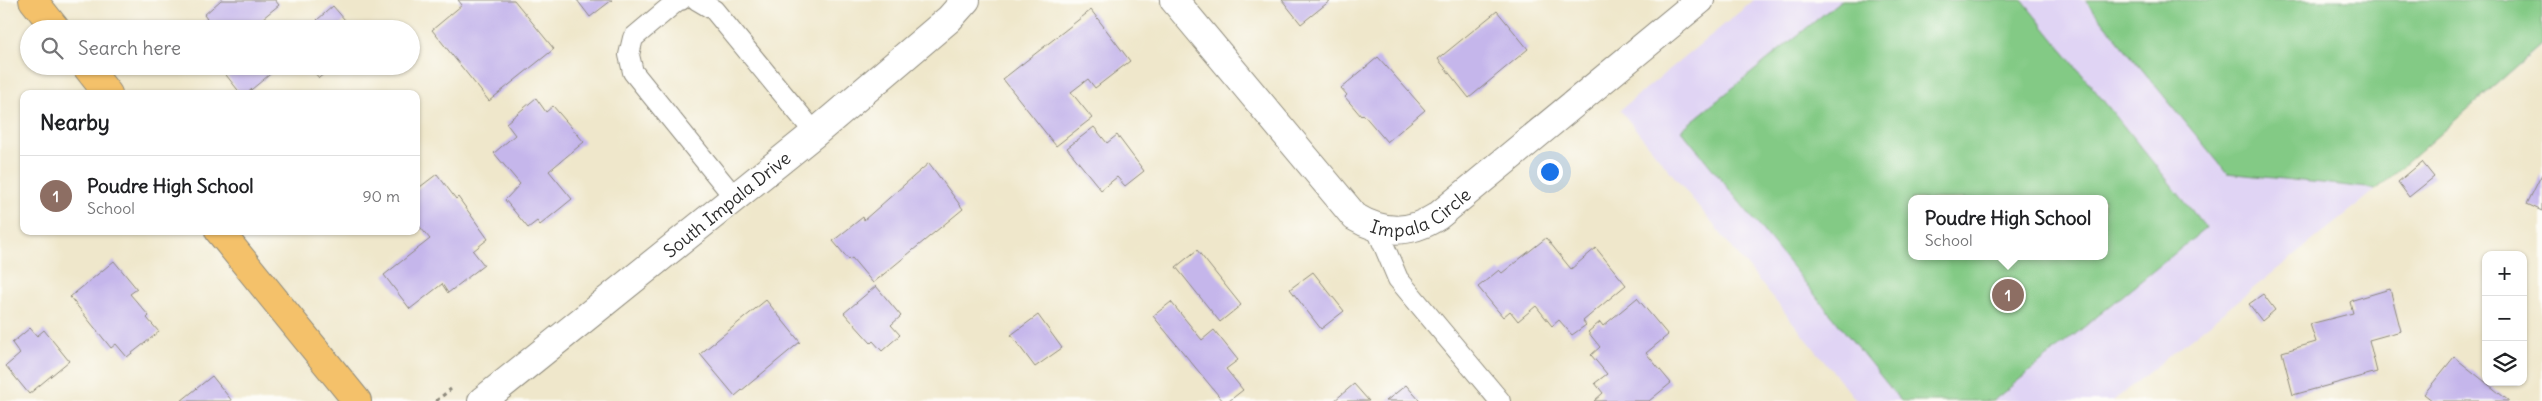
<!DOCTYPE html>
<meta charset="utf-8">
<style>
body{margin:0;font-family:Delius,sans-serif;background:#f6f6f6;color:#202124}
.controls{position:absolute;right:15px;bottom:15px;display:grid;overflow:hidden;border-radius:10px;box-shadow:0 1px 4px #0004}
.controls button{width:45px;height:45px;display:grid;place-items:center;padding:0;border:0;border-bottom:1px solid #e0e0e0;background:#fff;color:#202124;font:25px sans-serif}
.you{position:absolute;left:1549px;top:171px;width:18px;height:18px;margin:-12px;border:4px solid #fff;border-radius:50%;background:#1a73e8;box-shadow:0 0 0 8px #1a73e833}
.badge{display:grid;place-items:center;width:32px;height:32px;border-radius:50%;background:#b45309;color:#fff;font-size:16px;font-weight:700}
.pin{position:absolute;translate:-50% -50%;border:2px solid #fff;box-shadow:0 1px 5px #0006}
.popup{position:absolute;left:1908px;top:195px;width:200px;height:65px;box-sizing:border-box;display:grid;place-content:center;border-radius:10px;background:#fff;filter:drop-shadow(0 1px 4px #0005);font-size:16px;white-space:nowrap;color:#757577}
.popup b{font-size:19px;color:#202124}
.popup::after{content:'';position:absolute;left:50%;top:100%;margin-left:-10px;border:10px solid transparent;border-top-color:#fff}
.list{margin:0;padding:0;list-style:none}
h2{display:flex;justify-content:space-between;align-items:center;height:65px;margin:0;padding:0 20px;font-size:21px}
h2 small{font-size:16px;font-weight:400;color:#757577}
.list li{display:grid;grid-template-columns:32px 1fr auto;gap:15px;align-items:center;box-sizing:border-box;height:80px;padding:0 20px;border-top:1px solid #e0e0e0}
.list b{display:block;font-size:19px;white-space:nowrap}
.list p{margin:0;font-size:16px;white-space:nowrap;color:#757577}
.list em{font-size:16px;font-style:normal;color:#757577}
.icon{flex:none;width:28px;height:28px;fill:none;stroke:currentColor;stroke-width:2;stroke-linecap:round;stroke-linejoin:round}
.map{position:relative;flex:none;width:2542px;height:401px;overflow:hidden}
.search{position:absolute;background:#fff;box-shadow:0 1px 4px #0004;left:20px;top:20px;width:400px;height:55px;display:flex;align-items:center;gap:12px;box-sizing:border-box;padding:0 18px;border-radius:28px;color:#757577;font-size:19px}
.panel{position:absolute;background:#fff;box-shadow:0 1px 4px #0004;left:20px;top:90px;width:400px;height:145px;border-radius:10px}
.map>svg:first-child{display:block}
</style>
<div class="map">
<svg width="2542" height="401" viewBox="0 0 2542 401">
<rect width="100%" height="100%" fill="#fdfcf7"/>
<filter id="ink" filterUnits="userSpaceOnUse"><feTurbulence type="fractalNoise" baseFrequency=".02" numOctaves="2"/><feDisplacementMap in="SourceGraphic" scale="10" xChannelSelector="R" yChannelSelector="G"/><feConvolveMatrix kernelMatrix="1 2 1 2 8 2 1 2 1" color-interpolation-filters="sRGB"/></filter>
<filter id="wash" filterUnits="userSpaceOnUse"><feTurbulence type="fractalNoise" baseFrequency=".0096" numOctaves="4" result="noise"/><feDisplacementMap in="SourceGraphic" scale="20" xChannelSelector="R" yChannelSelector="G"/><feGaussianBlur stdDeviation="1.12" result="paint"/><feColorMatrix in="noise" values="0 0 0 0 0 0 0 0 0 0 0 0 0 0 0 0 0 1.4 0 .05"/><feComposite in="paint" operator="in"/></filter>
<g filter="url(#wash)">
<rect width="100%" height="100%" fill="#efe7cb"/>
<path fill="#e0d4f4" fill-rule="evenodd" d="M1754,0H2542V45L2377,189L2113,401H1857L1620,110ZM1912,199H2104V256H1912Z"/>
<g fill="#83ca85" stroke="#577a58" fill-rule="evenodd">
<path d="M1841,0H2022L2206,228L1993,401H1901L1681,130ZM1912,199H2104V256H1912Z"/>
<polygon points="2085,0 2542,0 2542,44 2377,189 2227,173"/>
</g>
<g id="blocks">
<g fill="#c5b6eb">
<polygon points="221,0 275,0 279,5 252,27 253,29 195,29 207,19 204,15"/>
<polygon points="458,0 514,0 554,49 489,101 432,30 462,5"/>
<polygon points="577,0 612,0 590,17"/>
<polygon points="1282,0 1331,0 1301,24"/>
<polygon points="333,6 345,20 335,29 324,29 317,20"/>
<polygon points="1091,10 1130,61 1095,88 1088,79 1071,92 1092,118 1056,146 1003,79"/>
<polygon points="1497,11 1528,49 1469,98 1438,59"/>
<polygon points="1378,57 1425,110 1387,142 1363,114 1361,116 1345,97 1347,95 1341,88"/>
<polygon points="219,66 280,66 246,94 241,94"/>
<polygon points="309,66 333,66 319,78"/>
<polygon points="536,98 546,112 553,106 584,142 549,171 572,199 540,225 537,221 528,228 505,200 520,184 494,153 515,135 506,123"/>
<polygon points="1094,127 1107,143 1117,135 1144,171 1125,186 1117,177 1101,190 1067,148"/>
<polygon points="2422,162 2434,177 2409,197 2398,182"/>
<polygon points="929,163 963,209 873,283 852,258 849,260 833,241 863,217 864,220"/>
<polygon points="437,174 456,199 458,197 488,239 473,251 484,265 448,293 442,284 410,309 384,275 430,239 416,222 416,190"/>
<polygon points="2542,174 2542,211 2527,204"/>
<polygon points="1546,238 1571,269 1596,248 1626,285 1583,321 1586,325 1572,335 1559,320 1552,326 1536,306 1518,321 1510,311 1503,317 1478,287 1499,270 1502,273"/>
<polygon points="1197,250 1241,305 1220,322 1176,267"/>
<polygon points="114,261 137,289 130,294 149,316 147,318 159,332 127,357 116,344 111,348 70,297"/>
<polygon points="1313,272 1344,311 1321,329 1290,289"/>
<polygon points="876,286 901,316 891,325 900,335 882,351 873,341 871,343 844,313"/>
<polygon points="2390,289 2401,331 2369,340 2377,372 2293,395 2282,352 2316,342 2310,324 2353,313 2350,302 2353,300"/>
<polygon points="2263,294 2275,310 2262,321 2249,304"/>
<polygon points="1637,298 1668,335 1646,353 1671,383 1649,401 1594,401 1603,393 1595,383 1607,374 1591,355 1600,347 1588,332 1600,322 1603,326"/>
<polygon points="766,300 800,342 735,396 700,354"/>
<polygon points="1171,302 1202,340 1214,330 1238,360 1226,369 1243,390 1229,401 1223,401 1153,316"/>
<polygon points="1038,315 1062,348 1035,367 1011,335"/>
<polygon points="30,328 37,336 44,330 69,361 29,394 6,366 20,354 12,343"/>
<polygon points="2454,357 2509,401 2433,401 2424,394"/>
<polygon points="212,376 232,401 181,401"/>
<polygon points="1354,384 1369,401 1334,401"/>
<polygon points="1406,385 1420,401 1386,401"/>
</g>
</g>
</g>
<g filter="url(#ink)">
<use href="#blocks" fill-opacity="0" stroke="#8d897b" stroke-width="1"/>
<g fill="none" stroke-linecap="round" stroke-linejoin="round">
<defs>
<g id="lane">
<polyline points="681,0 678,0 633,38 629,55 633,72 735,198"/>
<polyline points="697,0 714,10 815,133"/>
<polyline points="1376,227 1398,279 1500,401"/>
</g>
<g id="street">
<path id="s1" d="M1174,0L1355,217C1383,234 1410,234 1438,216L1700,0"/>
<path id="s2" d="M482,401L815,133L949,19L966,0"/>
</g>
<g id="primary">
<polyline points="33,0 56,29"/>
<polyline points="86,66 108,94"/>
<polyline points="219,231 357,401"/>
</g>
</defs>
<use href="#lane" stroke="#8d897b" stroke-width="22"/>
<use href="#street" stroke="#8d897b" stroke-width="30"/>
<use href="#primary" stroke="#8d897b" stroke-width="30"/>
<polyline stroke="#8d897b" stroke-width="3" stroke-dasharray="4 4" stroke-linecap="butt" points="436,401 451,389"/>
<use href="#lane" stroke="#fff" stroke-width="20"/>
<use href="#street" stroke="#fff" stroke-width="28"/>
<use href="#primary" stroke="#f4c16a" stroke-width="28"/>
</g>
</g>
<g text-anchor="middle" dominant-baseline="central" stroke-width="5" stroke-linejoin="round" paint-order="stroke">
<g font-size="18" fill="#2b2b2b" stroke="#fdfcf7">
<text stroke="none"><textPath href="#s2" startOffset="314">South Impala Drive</textPath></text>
<text stroke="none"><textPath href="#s1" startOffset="355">Impala Circle</textPath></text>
</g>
</g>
</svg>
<div class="controls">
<button>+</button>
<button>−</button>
<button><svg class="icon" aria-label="layers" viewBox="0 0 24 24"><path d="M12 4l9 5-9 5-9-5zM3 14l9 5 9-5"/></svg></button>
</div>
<div class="you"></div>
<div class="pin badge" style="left:2008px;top:295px;background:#8d6e63">1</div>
<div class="popup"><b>Poudre High School</b>School</div>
<div class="search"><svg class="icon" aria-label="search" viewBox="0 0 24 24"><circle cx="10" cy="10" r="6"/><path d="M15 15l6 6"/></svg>Search here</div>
<section class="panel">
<h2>Nearby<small></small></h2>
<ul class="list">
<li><span class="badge" style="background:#8d6e63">1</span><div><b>Poudre High School</b><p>School</p></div><em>90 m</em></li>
</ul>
</section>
</div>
